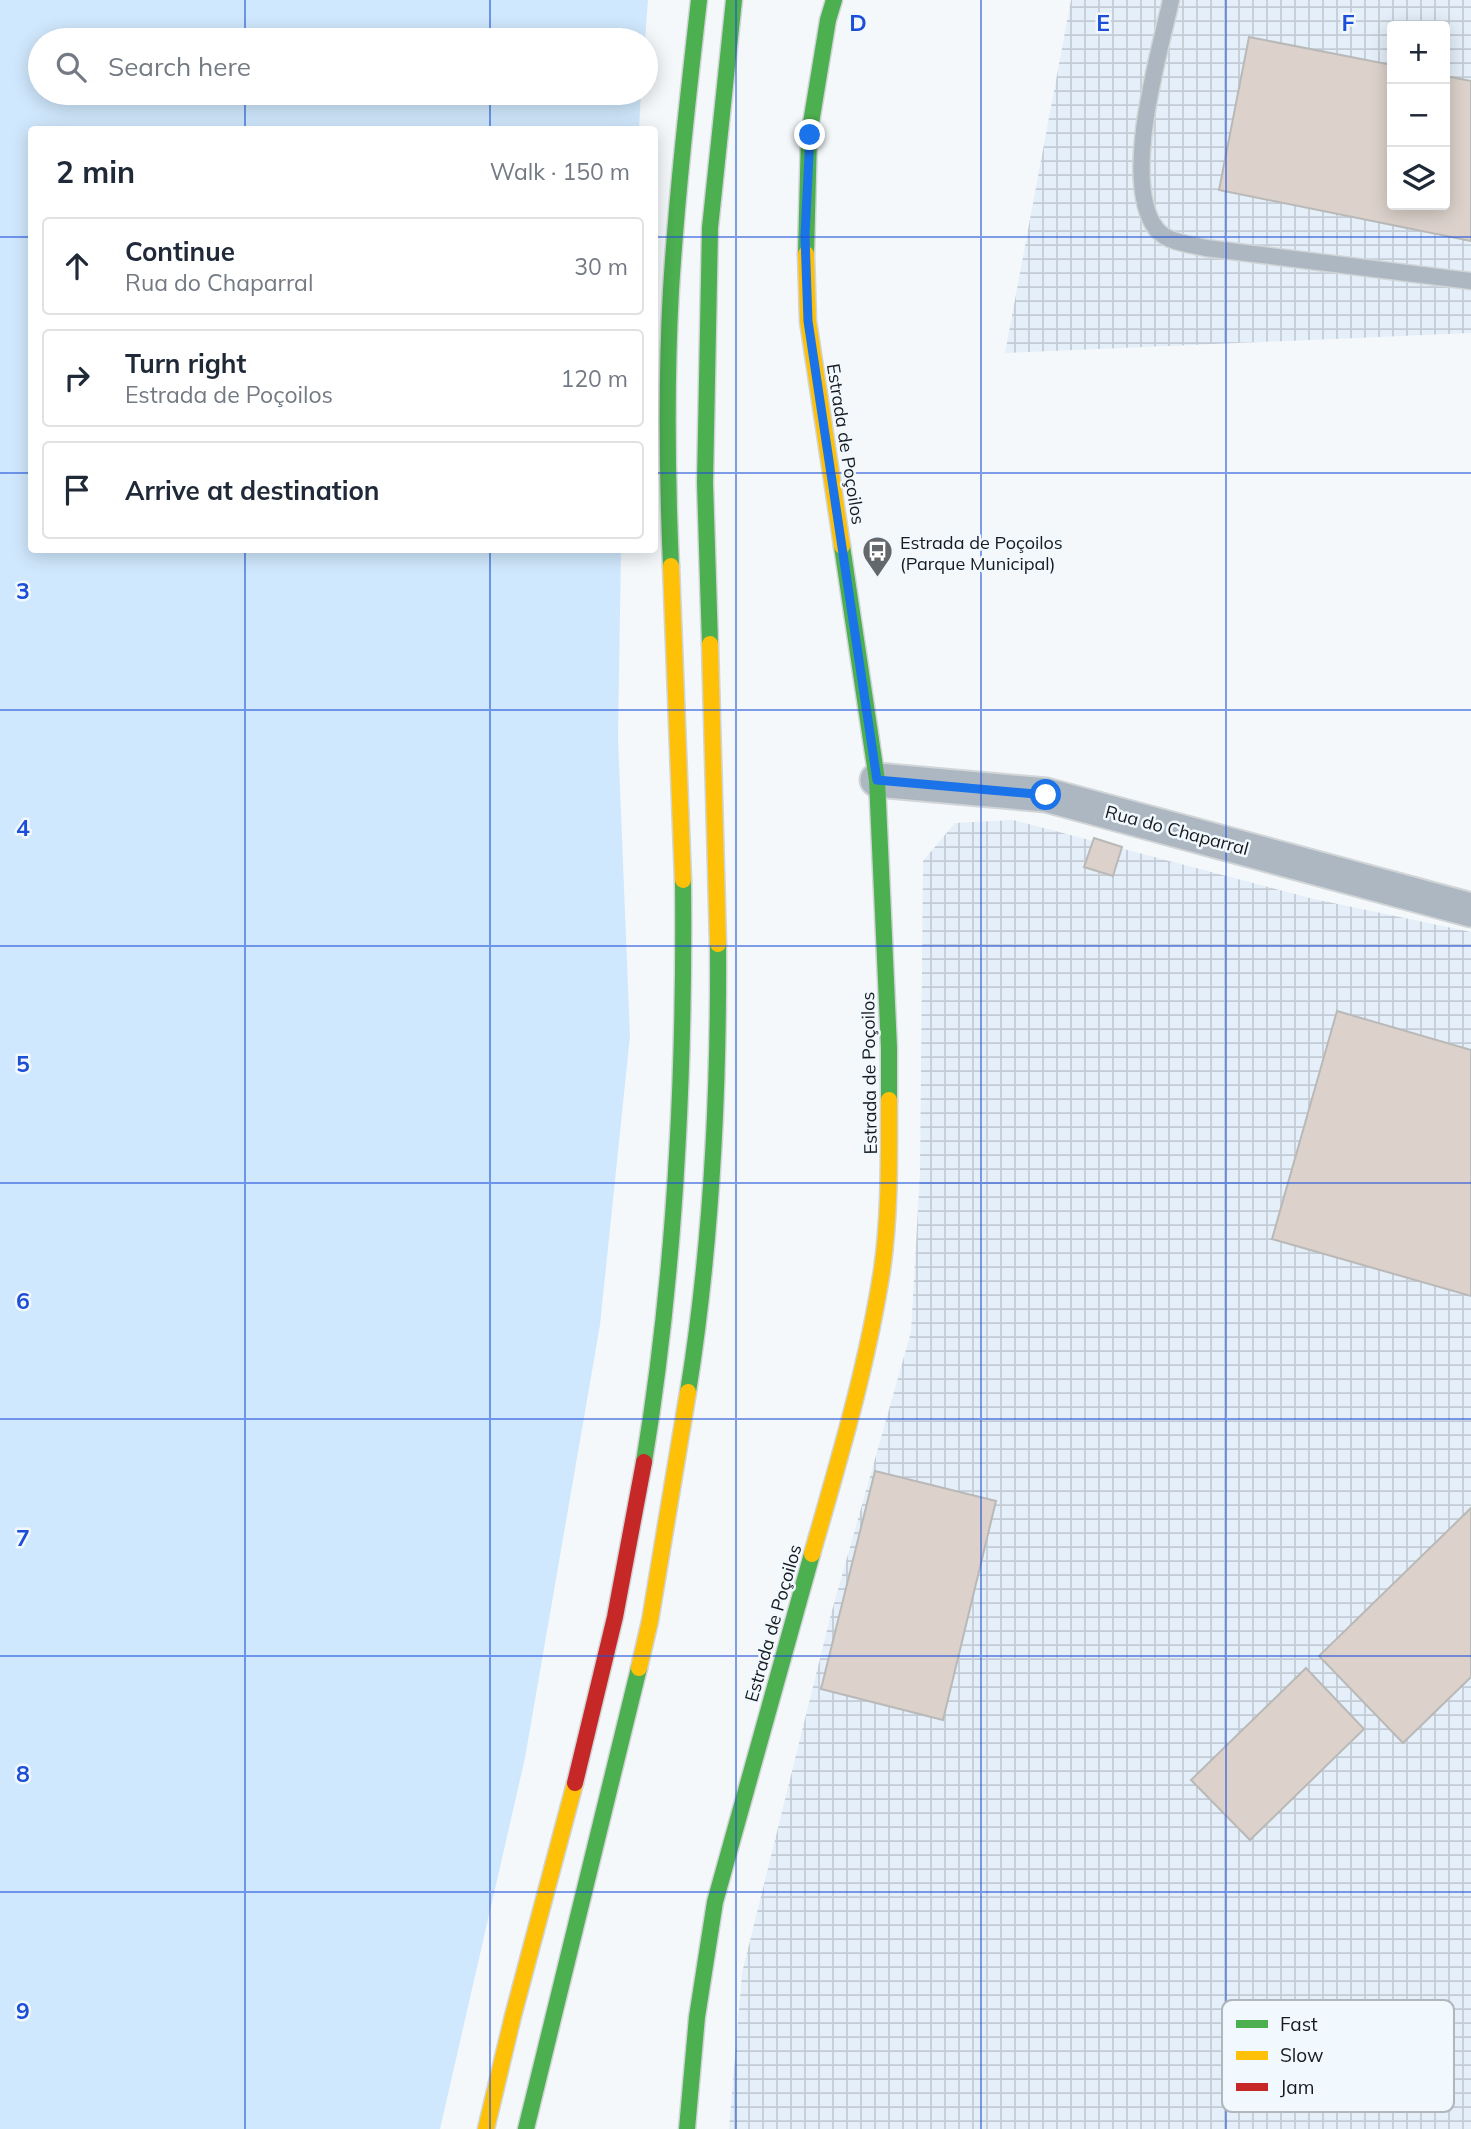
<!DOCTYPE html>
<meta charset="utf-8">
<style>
body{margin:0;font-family:Mulish,sans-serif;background:#f6f6f7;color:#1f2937}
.controls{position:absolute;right:21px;top:21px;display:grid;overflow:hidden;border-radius:7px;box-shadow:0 4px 18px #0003}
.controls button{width:63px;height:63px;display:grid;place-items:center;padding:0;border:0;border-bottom:2px solid #e0e1e3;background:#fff;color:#1f2937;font:35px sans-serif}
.stop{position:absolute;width:21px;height:21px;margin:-16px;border:5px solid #1a73e8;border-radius:50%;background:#fff}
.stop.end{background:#1a73e8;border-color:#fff;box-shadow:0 2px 7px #0008}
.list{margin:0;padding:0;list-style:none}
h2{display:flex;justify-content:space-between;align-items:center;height:91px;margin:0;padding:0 28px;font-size:30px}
h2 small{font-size:23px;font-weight:400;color:#747a83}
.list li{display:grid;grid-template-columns:46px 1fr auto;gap:21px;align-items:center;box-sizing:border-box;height:98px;margin:0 14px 14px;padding:0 14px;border:2px solid #e0e1e3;border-radius:7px}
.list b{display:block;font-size:26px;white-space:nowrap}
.list p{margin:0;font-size:23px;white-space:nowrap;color:#747a83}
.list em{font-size:23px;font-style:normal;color:#747a83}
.icon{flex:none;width:38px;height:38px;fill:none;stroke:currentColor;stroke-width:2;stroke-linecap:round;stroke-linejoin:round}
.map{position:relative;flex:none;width:1471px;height:2129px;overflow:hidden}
.search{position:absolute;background:#fff;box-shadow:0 4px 18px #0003;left:28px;top:28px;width:630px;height:77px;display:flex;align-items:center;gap:18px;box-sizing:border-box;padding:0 24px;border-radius:38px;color:#747a83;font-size:26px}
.panel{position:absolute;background:#fff;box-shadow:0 4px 18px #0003;left:28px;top:126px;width:630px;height:427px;border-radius:7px}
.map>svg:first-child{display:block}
</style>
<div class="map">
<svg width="1471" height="2129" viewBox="0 0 1471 2129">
<defs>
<pattern id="industrial-grid" width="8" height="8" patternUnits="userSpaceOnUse" patternTransform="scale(1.75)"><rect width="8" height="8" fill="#e4eff9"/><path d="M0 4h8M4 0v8" fill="none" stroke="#c3ccd5"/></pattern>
</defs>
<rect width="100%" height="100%" fill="#f4f8fb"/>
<g fill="url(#industrial-grid)" fill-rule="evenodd">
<path d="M1071,0H1471V333L1005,353ZM1392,26H1445V205H1392Z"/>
<polygon points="1013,820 1314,899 1471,932 1471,2129 729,2129 742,1973 831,1614 911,1332 920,1173 923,861 955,823"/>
</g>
<polygon fill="#d0e8fd" points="0,0 648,0 645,40 40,40 40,93 641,93 639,129 32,130 32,550 621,550 618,738 630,1036 600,1325 525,1758 440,2129 0,2129"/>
<g fill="#dcd1cb" stroke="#b9b9b8" stroke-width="2">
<polygon points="1249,37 1392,65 1392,205 1445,205 1445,76 1471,81 1471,241 1219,190"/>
<polygon points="1094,838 1122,847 1113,876 1084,867"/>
<polygon points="1337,1011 1471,1050 1471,1296 1272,1239"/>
<polygon points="875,1471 996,1501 943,1720 821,1689"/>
<polygon points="1471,1508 1471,1677 1403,1743 1319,1656"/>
<polygon points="1306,1668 1364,1729 1250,1840 1191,1780"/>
</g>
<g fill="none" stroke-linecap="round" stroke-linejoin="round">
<defs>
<path id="lane" d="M1171,0C1159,55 1120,183 1157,230C1169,243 1190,244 1206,248L1471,281"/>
<polyline id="street" points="877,780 1046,795 1471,910"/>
<g id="fast">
<polyline points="806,254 809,135 828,20 834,0"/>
<polyline points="842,546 877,780 889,1048 889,1100"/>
<path d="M671,566C667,474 666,382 671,290C677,193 688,97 699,0"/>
<polyline points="710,644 705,483 710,228 734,0"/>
<path d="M688,1392C712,1243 719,1094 718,944"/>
<path d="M644,1462C676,1269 685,1075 683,880"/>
<polyline points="526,2129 639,1668"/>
<polyline points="687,2129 697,2017 715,1902 812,1554"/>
</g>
<g id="slow">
<polyline points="806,254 808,321 842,546"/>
<polyline points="671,566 683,880"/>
<polyline points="710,644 718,944"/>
<path d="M812,1554C839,1460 867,1367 882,1270C890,1215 889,1156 889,1100"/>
<polyline points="639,1668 650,1621 688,1392"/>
<polyline points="486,2129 513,2016 575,1783"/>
</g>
<polyline id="jam" points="575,1783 615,1617 644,1462"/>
</defs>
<use href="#lane" stroke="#d1d5d7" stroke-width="19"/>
<use href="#street" stroke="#d1d5d7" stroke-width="37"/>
<use href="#fast" stroke="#d1d5d7" stroke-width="19"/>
<use href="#slow" stroke="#d1d5d7" stroke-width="19"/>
<use href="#jam" stroke="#d1d5d7" stroke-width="19"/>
<use href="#lane" stroke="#acb7c1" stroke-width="16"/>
<use href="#street" stroke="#acb7c1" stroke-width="33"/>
<use href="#fast" stroke="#4caf50" stroke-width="16"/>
<use href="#slow" stroke="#ffc107" stroke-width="16"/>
<use href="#jam" stroke="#c62828" stroke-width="16"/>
</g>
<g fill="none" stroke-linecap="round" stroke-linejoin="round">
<polyline stroke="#1a73e8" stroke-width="9" points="810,135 805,236 808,321 877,780 1046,795"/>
</g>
<path fill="none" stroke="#1d4ed8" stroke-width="2" stroke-opacity="0.55" d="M245,0V40M490,0V40M736,0V2129M981,0V2129M1226,0V2129M245,93V130M490,93V130M0,237H32M654,237H1471M0,473H32M654,473H1471M245,550V2129M490,550V2129M0,710H1471M0,946H1471M0,1183H1471M0,1419H1471M0,1656H1471M0,1892H1471"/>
<defs>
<symbol id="bus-pin" viewBox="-11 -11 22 30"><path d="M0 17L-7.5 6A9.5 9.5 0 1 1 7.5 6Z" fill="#64686b" stroke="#f1f8fe"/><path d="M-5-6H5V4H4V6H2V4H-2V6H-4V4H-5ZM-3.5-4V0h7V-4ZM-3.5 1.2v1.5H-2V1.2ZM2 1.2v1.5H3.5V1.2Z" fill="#fff"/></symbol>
</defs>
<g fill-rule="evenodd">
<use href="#bus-pin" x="860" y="534" width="35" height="47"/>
</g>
<g text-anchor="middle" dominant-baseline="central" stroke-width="5" stroke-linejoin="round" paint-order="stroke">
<g font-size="18" fill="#171b1e" stroke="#f1f8fe">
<text transform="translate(846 444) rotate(81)">Estrada de Poçoilos</text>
<text transform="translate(1177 830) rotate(15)">Rua do Chaparral</text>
<text transform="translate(869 1073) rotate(-91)">Estrada de Poçoilos</text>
<text transform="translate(773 1623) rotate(-74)">Estrada de Poçoilos</text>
</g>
<g font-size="18" fill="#171b1e" stroke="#f1f8fe" text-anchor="start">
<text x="900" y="542">Estrada de Poçoilos<tspan x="900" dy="21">(Parque Municipal)</tspan></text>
</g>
</g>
<rect x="1222" y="2000" width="232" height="112" rx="10" fill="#f1f8fe" stroke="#b0b6bb" stroke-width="2"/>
<rect x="1236" y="2020" width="32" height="8" fill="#4caf50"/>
<rect x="1236" y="2051" width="32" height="9" fill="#ffc107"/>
<rect x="1236" y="2083" width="32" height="8" fill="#c62828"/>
<g font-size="19" fill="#171b1e">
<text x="1280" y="2031">Fast</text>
<text x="1280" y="2062">Slow</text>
<text x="1280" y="2094">Jam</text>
</g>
<g font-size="23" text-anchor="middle" font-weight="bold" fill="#1d4ed8" stroke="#f1f8fe" stroke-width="5" stroke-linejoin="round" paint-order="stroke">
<text x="858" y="31">D</text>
<text x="1103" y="31">E</text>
<text x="1348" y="31">F</text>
<text x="23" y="599">3</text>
<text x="23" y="836">4</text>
<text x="23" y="1072">5</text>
<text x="23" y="1309">6</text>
<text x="23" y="1546">7</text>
<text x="23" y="1782">8</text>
<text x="23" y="2019">9</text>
</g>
</svg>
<div class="controls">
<button>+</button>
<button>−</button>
<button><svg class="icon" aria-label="layers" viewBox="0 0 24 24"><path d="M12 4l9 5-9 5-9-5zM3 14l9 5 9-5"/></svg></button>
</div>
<div class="stop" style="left:1046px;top:795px"></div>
<div class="stop end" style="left:810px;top:135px"></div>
<div class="search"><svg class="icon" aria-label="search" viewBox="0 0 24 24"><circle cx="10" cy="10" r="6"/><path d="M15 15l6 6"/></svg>Search here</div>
<section class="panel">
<h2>2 min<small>Walk · 150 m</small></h2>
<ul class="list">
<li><svg class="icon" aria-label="ahead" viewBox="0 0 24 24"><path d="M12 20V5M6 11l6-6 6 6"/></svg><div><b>Continue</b><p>Rua do Chaparral</p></div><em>30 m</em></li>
<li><svg class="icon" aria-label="right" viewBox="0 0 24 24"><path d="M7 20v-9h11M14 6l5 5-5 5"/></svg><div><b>Turn right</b><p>Estrada de Poçoilos</p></div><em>120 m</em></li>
<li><svg class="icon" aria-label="arrive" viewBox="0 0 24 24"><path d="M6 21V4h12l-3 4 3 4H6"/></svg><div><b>Arrive at destination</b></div></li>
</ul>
</section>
</div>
